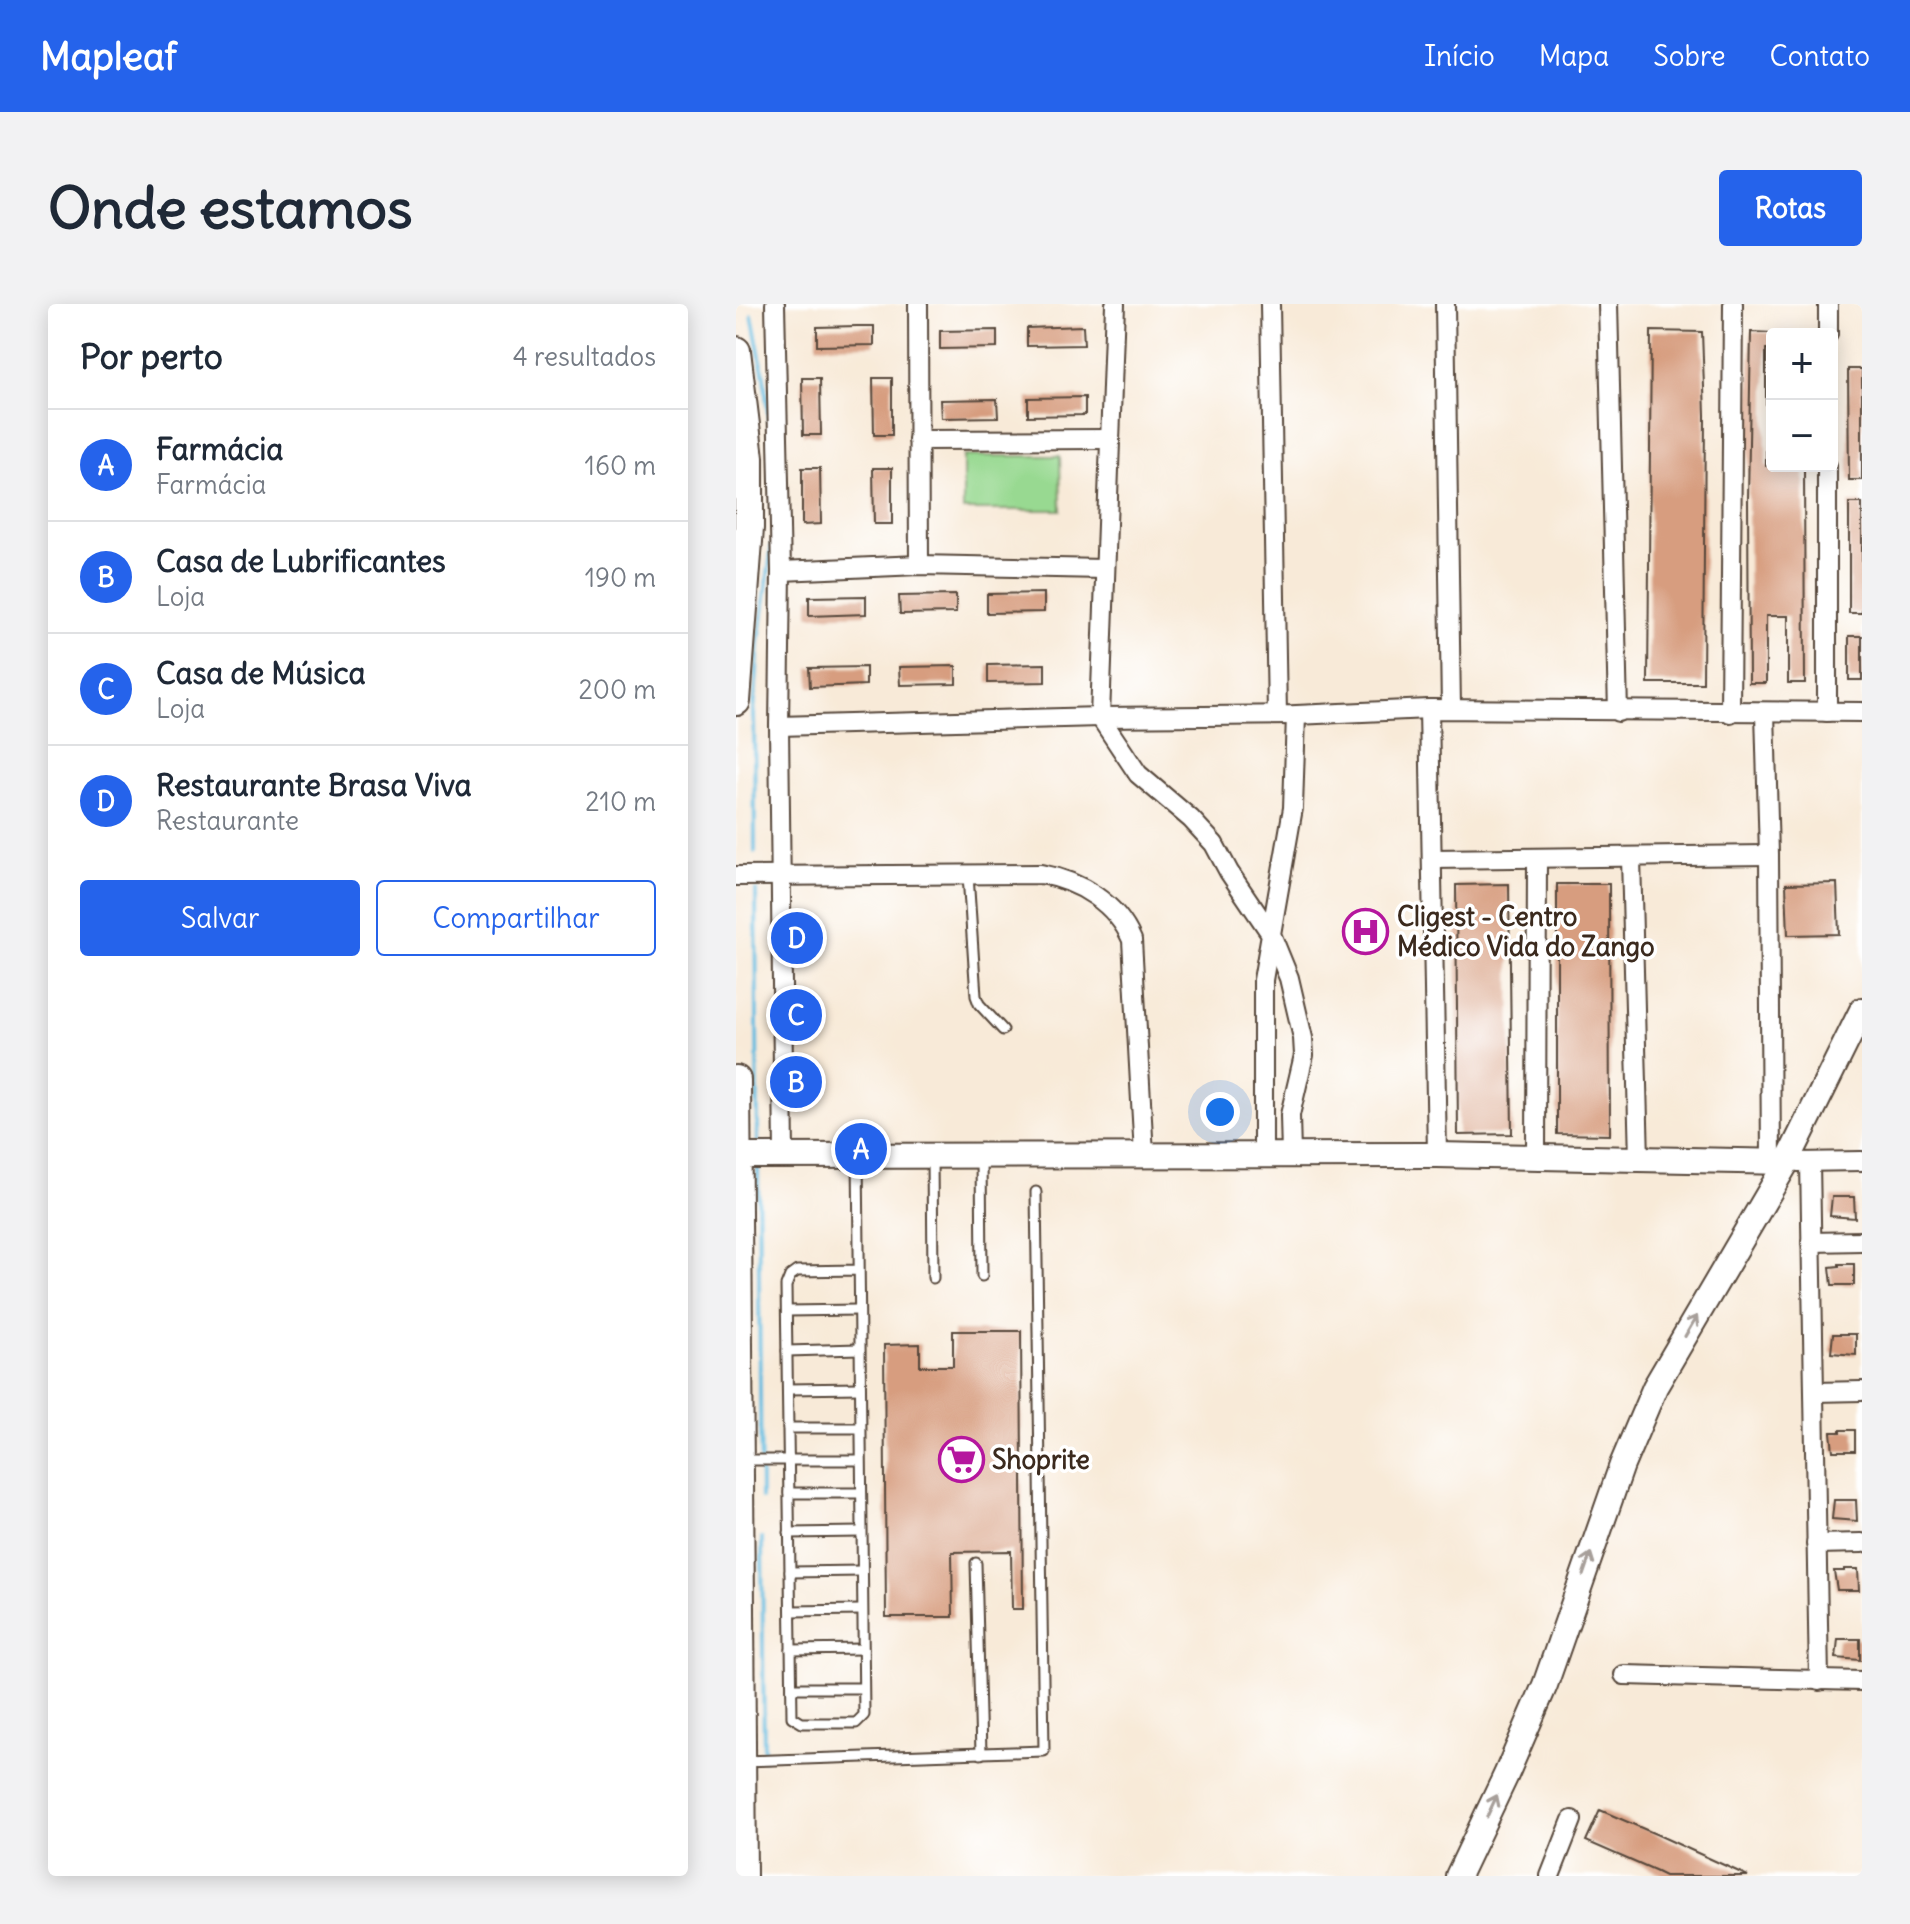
<!DOCTYPE html>
<html lang="pt">
<meta charset="utf-8">
<style>
body{margin:0;font-family:Delius,sans-serif;background:#f2f2f3;color:#1f2937}
.controls{position:absolute;right:24px;top:24px;display:grid;overflow:hidden;border-radius:8px;box-shadow:0 4px 20px #0003}
.controls button{width:72px;height:72px;display:grid;place-items:center;padding:0;border:0;border-bottom:2px solid #e0e1e3;background:#fff;color:#1f2937;font:40px sans-serif}
.you{position:absolute;left:484px;top:808px;width:28px;height:28px;margin:-20px;border:6px solid #fff;border-radius:50%;background:#1a73e8;box-shadow:0 0 0 12px #1a73e833}
.badge{display:grid;place-items:center;width:52px;height:52px;border-radius:50%;background:#2563eb;color:#fff;font-size:26px;font-weight:700}
.pin{position:absolute;translate:-50% -50%;border:4px solid #fff;box-shadow:0 2px 8px #0006}
.list{margin:0;padding:0;list-style:none}
h2{display:flex;justify-content:space-between;align-items:center;height:104px;margin:0;padding:0 32px;font-size:34px}
h2 small{font-size:26px;font-weight:400;color:#747a83}
.list li{display:grid;grid-template-columns:52px 1fr auto;gap:24px;align-items:center;box-sizing:border-box;height:112px;padding:0 32px;border-top:2px solid #e0e1e3}
.list b{display:block;font-size:30px;white-space:nowrap}
.list p{margin:0;font-size:26px;white-space:nowrap;color:#747a83}
.list em{font-size:26px;font-style:normal;color:#747a83}
.actions{display:flex;gap:16px;padding:24px 32px}
.actions a{flex:1;padding:18px 0;border:2px solid #2563eb;border-radius:8px;text-align:center;font-size:28px;color:#2563eb}
.actions .main{background:#2563eb;color:#fff}
.map{position:relative;flex:none;width:1126px;height:1572px;overflow:hidden;border-radius:8px}
header{display:flex;align-items:center;gap:48px;box-sizing:border-box;height:112px;padding:0 40px;background:#2563eb;color:#fff}
header strong{font-size:38px}
nav{display:flex;gap:44px;margin-inline-start:auto;font-size:28px}
.intro{display:flex;align-items:center;justify-content:space-between;box-sizing:border-box;height:192px;padding:0 48px}
h1{margin:0;font-size:56px}
.button{padding:20px 36px;border-radius:8px;background:#2563eb;color:#fff;font-size:28px;font-weight:700}
main{display:flex;gap:48px;padding:0 48px}
aside{flex:1;background:#fff;border-radius:8px;box-shadow:0 4px 20px #0003}
.map>svg:first-child{display:block}
</style>
<header>
<strong>Mapleaf</strong>
<nav><a>Início</a><a>Mapa</a><a>Sobre</a><a>Contato</a></nav>
</header>
<div class="intro"><h1>Onde estamos</h1><a class="button">Rotas</a></div>
<main>
<aside>
<h2>Por perto<small>4 resultados</small></h2>
<ul class="list">
<li><span class="badge">A</span><div><b>Farmácia</b><p>Farmácia</p></div><em>160 m</em></li>
<li><span class="badge">B</span><div><b>Casa de Lubrificantes</b><p>Loja</p></div><em>190 m</em></li>
<li><span class="badge">C</span><div><b>Casa de Música</b><p>Loja</p></div><em>200 m</em></li>
<li><span class="badge">D</span><div><b>Restaurante Brasa Viva</b><p>Restaurante</p></div><em>210 m</em></li>
</ul>
<div class="actions"><a class="main">Salvar</a><a>Compartilhar</a></div>
</aside>
<div class="map">
<svg width="1126" height="1572" viewBox="0 0 1126 1572">
<rect width="100%" height="100%" fill="#fff"/>
<filter id="ink" filterUnits="userSpaceOnUse"><feTurbulence type="fractalNoise" baseFrequency=".0125" numOctaves="2"/><feDisplacementMap in="SourceGraphic" scale="16" xChannelSelector="R" yChannelSelector="G"/><feConvolveMatrix kernelMatrix="1 2 1 2 8 2 1 2 1" color-interpolation-filters="sRGB"/></filter>
<filter id="wash" filterUnits="userSpaceOnUse"><feTurbulence type="fractalNoise" baseFrequency=".006" numOctaves="4" result="noise"/><feDisplacementMap in="SourceGraphic" scale="32" xChannelSelector="R" yChannelSelector="G"/><feGaussianBlur stdDeviation="1.8" result="paint"/><feColorMatrix in="noise" values="0 0 0 0 0 0 0 0 0 0 0 0 0 0 0 0 0 1.4 0 .05"/><feComposite in="paint" operator="in"/></filter>
<g filter="url(#wash)">
<rect width="100%" height="100%" fill="#f8ead8"/>
<polygon fill="#98d991" stroke="#6a8258" stroke-width="2" points="227,152 324,152 325,206 227,206"/>
<g fill="none" stroke-linecap="round" stroke-linejoin="round">
<g stroke="#62bce0" stroke-width="4">
<polyline points="16,11 28,73 33,119"/>
<polyline points="19,548 18,407 23,339 36,240"/>
<polyline points="20,587 22,842"/>
<polyline points="22,862 25,1194"/>
<polyline points="26,1234 28,1455"/>
</g>
</g>
<g id="blocks">
<g fill="#d79d7f">
<polygon points="121,22 138,22 138,41 81,42 81,23"/>
<polygon points="347,22 348,41 291,42 291,24"/>
<polygon points="261,26 261,44 204,45 204,27"/>
<polygon points="915,27 966,28 969,111 967,379 912,379"/>
<polygon points="1015,28 1036,29 1036,45 1030,45 1030,162 1068,162 1069,379 1052,379 1052,312 1030,312 1030,379 1013,379 1012,195"/>
<polygon points="1112,65 1126,65 1126,176 1113,176"/>
<polygon points="66,74 84,74 85,131 67,131"/>
<polygon points="137,74 156,74 156,131 138,131"/>
<polygon points="349,93 349,111 292,112 292,94"/>
<polygon points="261,95 262,113 205,114 204,96"/>
<polygon points="66,164 84,164 85,220 66,221"/>
<polygon points="137,164 156,164 156,220 138,220"/>
<rect x="1113" y="199" width="13" height="110"/>
<polygon points="308,289 308,308 251,309 251,290"/>
<polygon points="220,291 220,309 164,310 163,292"/>
<polygon points="130,292 130,310 73,312 73,293"/>
<rect x="1113" y="332" width="13" height="44"/>
<polygon points="309,360 309,378 252,379 252,361"/>
<polygon points="220,362 220,380 164,381 163,363"/>
<polygon points="130,363 130,381 74,383 73,364"/>
<polygon points="1101,579 1103,630 1052,631 1050,580"/>
<polygon points="773,580 776,830 722,831 720,581"/>
<polygon points="821,580 873,580 874,831 821,830"/>
<polygon points="1096,893 1118,893 1119,914 1094,912"/>
<polygon points="1103,960 1118,960 1118,981 1096,981 1094,963 1103,962"/>
<polygon points="217,1027 285,1027 287,1305 276,1305 275,1247 216,1248 217,1313 150,1313 148,1041 184,1040 184,1062 217,1062"/>
<polygon points="1097,1030 1120,1030 1120,1051 1095,1049"/>
<polygon points="1104,1126 1119,1126 1119,1147 1097,1147 1095,1128 1104,1128"/>
<polygon points="1098,1196 1120,1196 1121,1217 1096,1215"/>
<polygon points="1108,1265 1122,1265 1123,1286 1101,1286 1098,1267 1108,1267"/>
<polygon points="1102,1335 1124,1335 1124,1356 1100,1354"/>
<polygon points="864,1506 922,1531 1012,1572 929,1572 921,1568 850,1537"/>
</g>
</g>
</g>
<g filter="url(#ink)">
<use href="#blocks" fill-opacity="0" stroke="#57473a" stroke-width="2"/>
<g fill="none" stroke-linecap="round" stroke-linejoin="round">
<defs>
<g id="lane">
<polyline points="232,571 240,692 243,700 267,726"/>
<polyline points="245,852 246,972"/>
<polyline points="196,853 197,974"/>
<polyline points="122,966 61,967 54,972 50,982 56,1413 66,1419 120,1419 128,1411 122,852"/>
<polyline points="51,1007 122,1006"/>
<polyline points="51,1047 123,1045"/>
<polyline points="52,1085 124,1084"/>
<polyline points="52,1124 124,1124"/>
<polyline points="6,1156 124,1156"/>
<polyline points="53,1189 125,1189"/>
<polyline points="53,1229 125,1228"/>
<polyline points="240,1259 245,1450"/>
<polyline points="54,1268 126,1267"/>
<polyline points="55,1307 126,1306"/>
<polyline points="55,1346 127,1345"/>
<polyline points="56,1384 127,1384"/>
<polyline points="10,1457 308,1447 300,888"/>
</g>
<g id="street">
<polyline points="39,0 45,267 43,422 48,851"/>
<polyline points="182,0 183,261"/>
<polyline points="379,0 364,413 402,470 455,515 478,540 493,568 535,630 527,676 527,850"/>
<polyline points="534,0 541,411"/>
<polyline points="709,0 715,405"/>
<polyline points="872,0 882,408"/>
<polyline points="1092,30 1092,0"/>
<polyline points="182,136 373,135"/>
<polyline points="45,267 183,261 368,265"/>
<polyline points="693,405 701,851"/>
<polyline points="1029,408 1033,551 1035,858"/>
<polyline points="1091,408 1091,162"/>
<polyline points="994,409 997,0"/>
<polyline points="43,422 364,413 560,411 693,405 1126,408"/>
<polyline points="895,554 903,855"/>
<polyline points="696,555 1033,551"/>
<path d="M0,572L305,570C344,577 380,599 396,636L408,851"/>
<polyline points="555,851 554,811 568,751 567,734 553,674 535,630 557,504 560,411"/>
<polyline points="800,853 801,554"/>
<polyline points="1062,858 1126,857"/>
<polyline points="1074,858 1083,1377"/>
<polyline points="1075,938 1126,937"/>
<polyline points="1079,1088 1126,1087"/>
<polyline points="1080,1240 1126,1239"/>
<polyline points="888,1371 1126,1377"/>
<polyline points="814,1572 836,1516"/>
</g>
<g id="secondary">
<polyline points="1,852 701,851 1051,858"/>
<polyline points="722,1572 770,1471 809,1381 886,1161 919,1083 1051,858 1126,706"/>
</g>
<g id="primary">
<polyline points="0,47 13,154 13,224 0,397"/>
<polyline points="0,776 6,1572"/>
</g>
</defs>
<use href="#lane" stroke="#57473a" stroke-width="13"/>
<use href="#street" stroke="#57473a" stroke-width="22"/>
<use href="#secondary" stroke="#57473a" stroke-width="28"/>
<use href="#primary" stroke="#57473a" stroke-width="32"/>
<use href="#lane" stroke="#fff" stroke-width="9"/>
<use href="#street" stroke="#fff" stroke-width="18"/>
<use href="#secondary" stroke="#fff" stroke-width="24"/>
<use href="#primary" stroke="#fff" stroke-width="28"/>
</g>
<defs><path id="oneway-shaft" d="M-6 0H5M1.5-3L5.5 0L1.5 3" fill="none" stroke-width="1.6" stroke-linecap="round" stroke-linejoin="round" transform="scale(2)"/></defs>
<g stroke="#a79f9a">
<use href="#oneway-shaft" transform="translate(955 1022) rotate(-60)"/>
<use href="#oneway-shaft" transform="translate(851 1260) rotate(-71)"/>
<use href="#oneway-shaft" transform="translate(756 1502) rotate(-65)"/>
</g>
</g>
<defs>
<symbol id="hospital-ring" viewBox="-11 -11 22 22"><circle r="9.5" fill="#fff" stroke="#b5179e" stroke-width="1.5"/><path d="M-5-5h3v3.5h4V-5h3V5h-3V1.5h-4V5h-3Z" fill="#b5179e"/></symbol>
<symbol id="supermarket-ring" viewBox="-11 -11 22 22"><circle r="9.5" fill="#fff" stroke="#b5179e" stroke-width="1.5"/><path d="M-6-5.5h2.5l.6 2H6L4.5 2H-2.5L-4.4-4H-6ZM-1.5 3.2a1.3 1.3 0 1 0 .1 0ZM3 3.2a1.3 1.3 0 1 0 .1 0Z" fill="#b5179e"/></symbol>
</defs>
<g fill-rule="evenodd">
<use href="#hospital-ring" x="604" y="602" width="51" height="51"/>
<use href="#supermarket-ring" x="200" y="1130" width="51" height="51"/>
</g>
<g text-anchor="middle" dominant-baseline="central" stroke-width="7" stroke-linejoin="round" paint-order="stroke">
<g font-size="26" font-weight="bold" fill="#3b2a1e" stroke="#fff" text-anchor="start">
<text x="661" y="612">Cligest - Centro<tspan x="661" dy="30">Médico Vida do Zango</tspan></text>
<text x="256" y="1155">Shoprite</text>
</g>
</g>
</svg>
<div class="controls">
<button>+</button>
<button>−</button>
</div>
<div class="you"></div>
<div class="pin badge" style="left:125px;top:845px">A</div>
<div class="pin badge" style="left:60px;top:778px">B</div>
<div class="pin badge" style="left:60px;top:711px">C</div>
<div class="pin badge" style="left:61px;top:634px">D</div>
</div>
</main>
